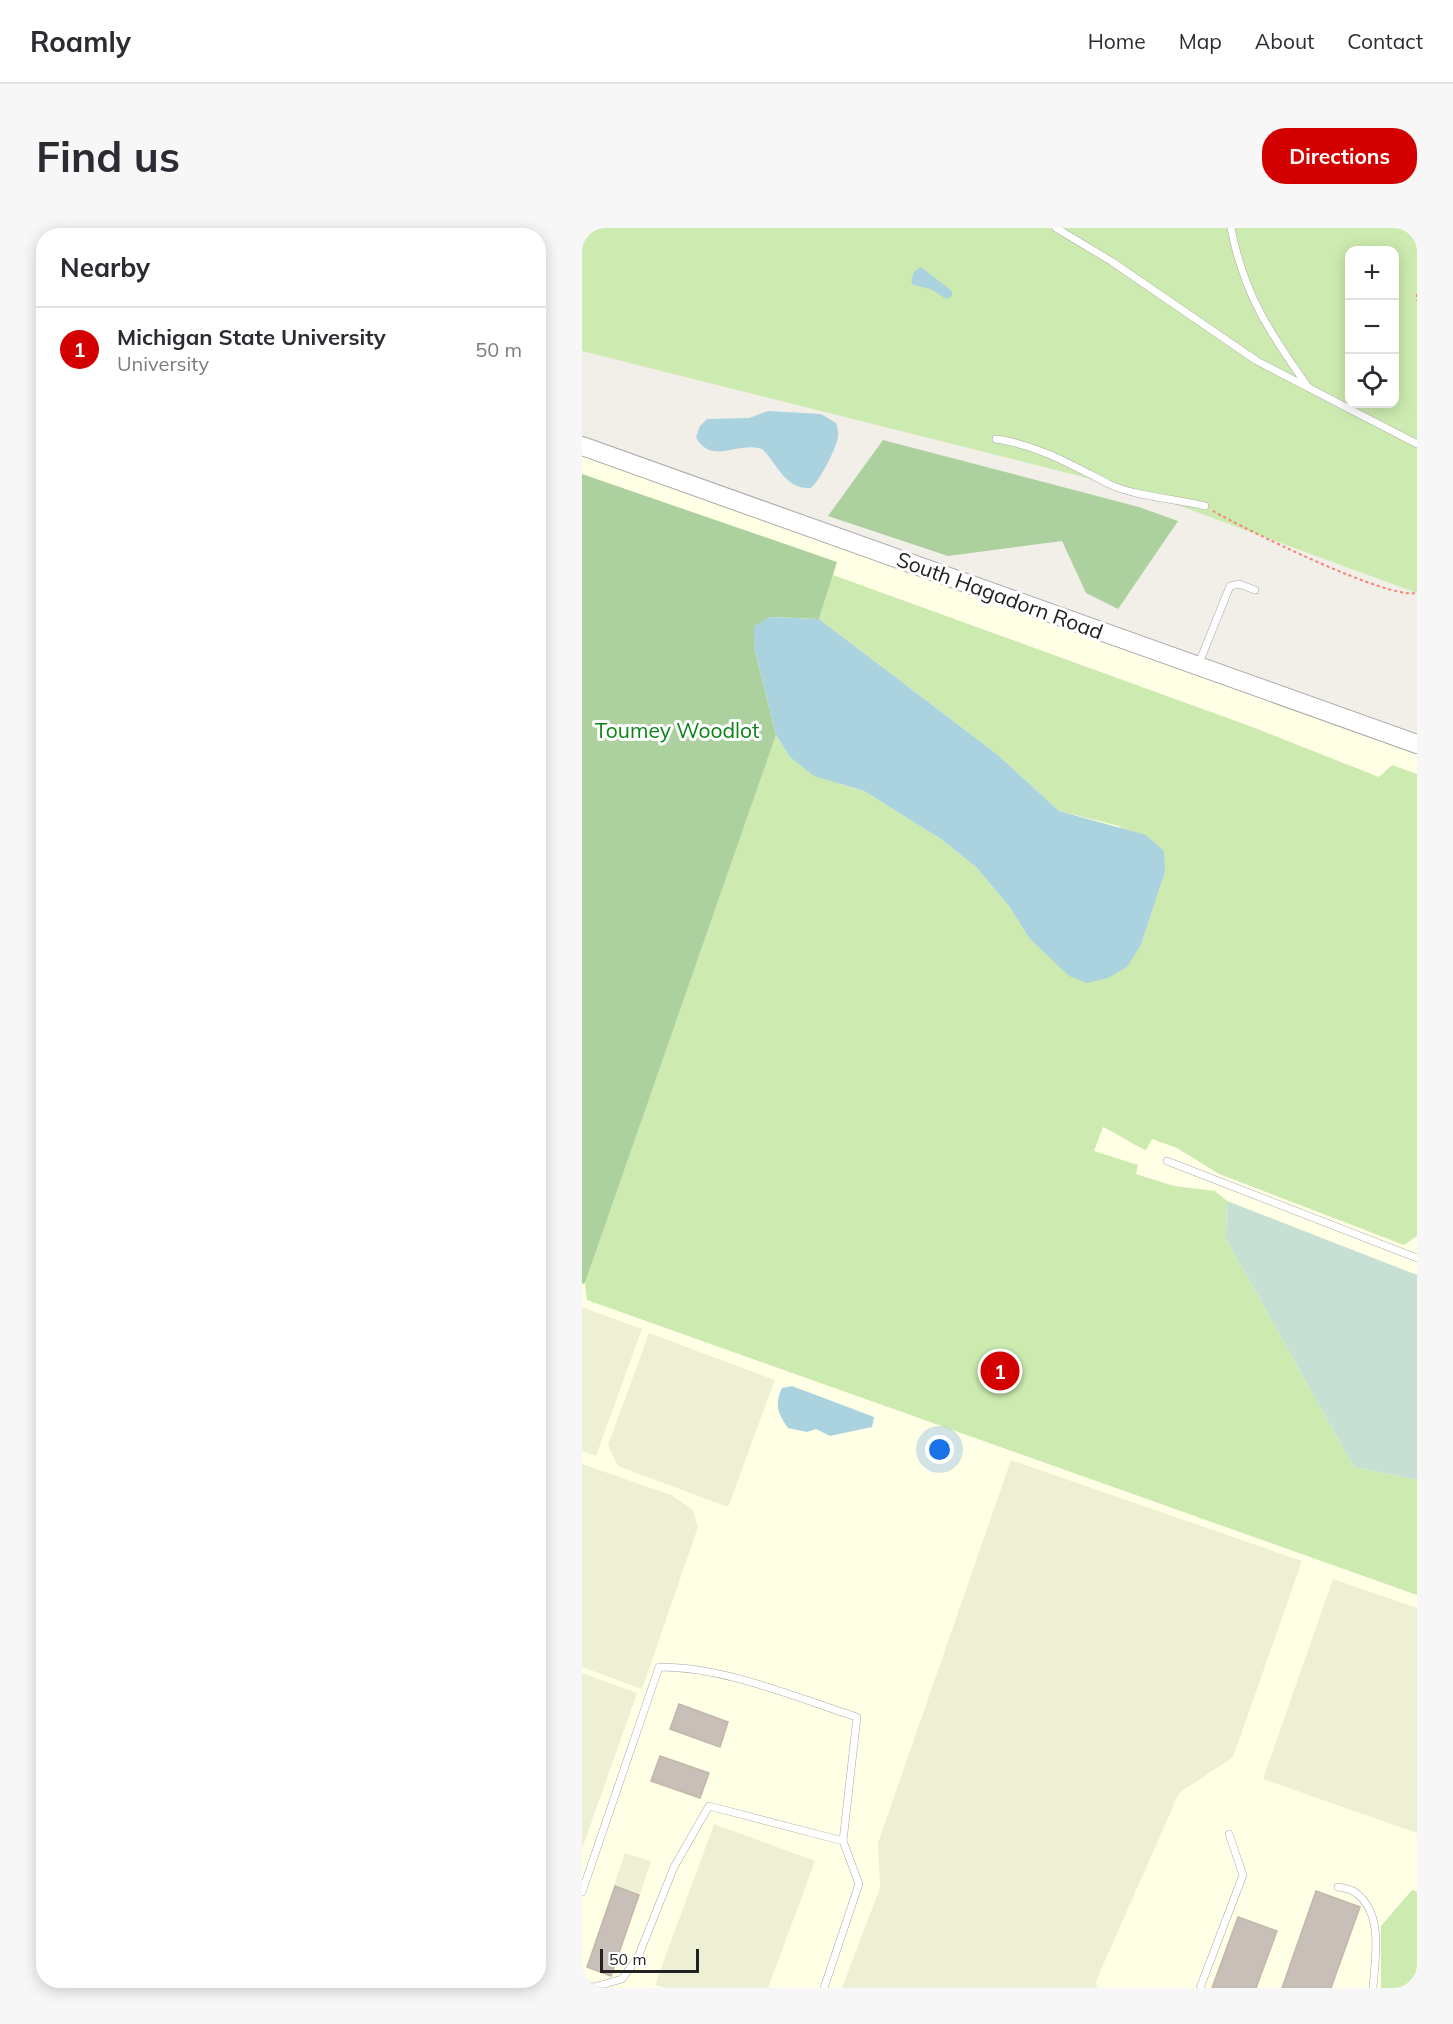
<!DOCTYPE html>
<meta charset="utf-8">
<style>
body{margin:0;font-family:Mulish,sans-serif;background:#f7f7f7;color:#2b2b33}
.controls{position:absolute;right:18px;top:18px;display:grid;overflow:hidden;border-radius:12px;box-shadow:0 3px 15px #0003}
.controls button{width:54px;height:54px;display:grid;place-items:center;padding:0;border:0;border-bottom:2px solid #e1e1e2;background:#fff;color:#2b2b33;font:30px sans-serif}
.scale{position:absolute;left:18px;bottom:15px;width:99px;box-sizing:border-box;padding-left:6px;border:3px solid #222;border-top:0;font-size:16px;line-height:21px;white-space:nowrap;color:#222;-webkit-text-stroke:4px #fff;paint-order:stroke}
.you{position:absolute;left:358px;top:1222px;width:21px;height:21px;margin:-15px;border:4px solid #fff;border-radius:50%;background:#1a73e8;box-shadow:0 0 0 9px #1a73e833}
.badge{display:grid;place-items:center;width:39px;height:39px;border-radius:50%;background:#d40000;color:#fff;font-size:20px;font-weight:700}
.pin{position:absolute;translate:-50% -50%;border:3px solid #fff;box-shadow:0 2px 6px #0006}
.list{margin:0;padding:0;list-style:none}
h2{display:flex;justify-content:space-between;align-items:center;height:78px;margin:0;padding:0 24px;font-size:26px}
h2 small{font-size:20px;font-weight:400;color:#7c7c81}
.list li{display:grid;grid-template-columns:39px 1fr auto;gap:18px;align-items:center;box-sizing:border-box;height:84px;padding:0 24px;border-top:2px solid #e1e1e2}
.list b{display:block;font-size:22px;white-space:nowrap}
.list p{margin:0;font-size:20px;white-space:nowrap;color:#7c7c81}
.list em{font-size:20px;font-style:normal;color:#7c7c81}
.icon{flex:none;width:33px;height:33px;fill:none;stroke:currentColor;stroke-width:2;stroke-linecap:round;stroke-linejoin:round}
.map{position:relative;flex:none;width:835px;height:1760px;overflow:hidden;border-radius:24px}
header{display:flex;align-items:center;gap:36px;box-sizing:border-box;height:84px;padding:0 30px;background:#fff;border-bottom:2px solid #e1e1e2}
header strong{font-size:28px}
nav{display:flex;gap:33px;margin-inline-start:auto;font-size:21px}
.intro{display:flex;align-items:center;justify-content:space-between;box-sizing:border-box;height:144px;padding:0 36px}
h1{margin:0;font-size:42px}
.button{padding:15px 27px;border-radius:24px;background:#d40000;color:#fff;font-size:21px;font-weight:700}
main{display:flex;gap:36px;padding:0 36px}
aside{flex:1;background:#fff;border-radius:24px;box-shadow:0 3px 15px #0003}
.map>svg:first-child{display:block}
</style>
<header>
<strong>Roamly</strong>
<nav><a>Home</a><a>Map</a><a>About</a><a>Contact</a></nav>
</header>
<div class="intro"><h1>Find us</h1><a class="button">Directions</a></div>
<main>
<aside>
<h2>Nearby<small></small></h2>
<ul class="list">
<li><span class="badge">1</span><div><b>Michigan State University</b><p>University</p></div><em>50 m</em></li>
</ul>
</aside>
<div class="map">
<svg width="835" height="1760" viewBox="0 0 835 1760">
<rect width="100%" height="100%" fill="#f2efe9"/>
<polygon fill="#ffffe5" points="0,228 835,526 835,1760 0,1760"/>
<g fill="#eef0d5">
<polygon points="0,1079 60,1101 14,1228 0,1223"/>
<polygon points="67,1105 193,1152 146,1279 36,1238 26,1217"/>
<polygon points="429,1232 720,1333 651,1529 597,1565 514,1753 515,1760 260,1760 298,1660 296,1615"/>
<polygon points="0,1236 89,1267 111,1282 116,1299 60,1461 0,1439"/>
<polygon points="751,1351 835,1380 835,1605 681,1551"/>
<polygon points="0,1445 55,1465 0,1621"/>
<polygon points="132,1596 233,1633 186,1760 83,1760 73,1757"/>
<polygon points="43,1625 69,1633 58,1666 32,1657"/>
</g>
<g fill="#cdebb0" fill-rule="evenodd">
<path d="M0,0H835V365L557,263L0,123ZM768,22H812V176H768Z"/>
<path d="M251,347L673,500L797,549L810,537L835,546V1008L822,1017L637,946L595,920L570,911L564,922C548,915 536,906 521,899L512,923L556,937L554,946L592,958L633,963L645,973L644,1011L772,1239L835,1252V1367L5,1072L3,1055L194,507L208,529L258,556L282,563L359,611L394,639L427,678L447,710L559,717L583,644L537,598L477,583L416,527L237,391Z"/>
<polygon points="830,1662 835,1664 835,1760 799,1760 799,1698"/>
</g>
<g fill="#add19e">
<polygon points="301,212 557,279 596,293 536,381 504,365 480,313 366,328 246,288"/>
<polygon points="0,246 255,334 237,391 188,389 172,399 172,418 194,507 3,1055 0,1056"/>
</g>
<polygon fill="#c6e0d4" points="645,973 835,1047 835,1252 772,1239 644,1011"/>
<g fill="#aad3df">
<polygon points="339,39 370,63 370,68 364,71 349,61 331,57 329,52 332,44"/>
<path d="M186,183L239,186L254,195C255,199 257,204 256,209C255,219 237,254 229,260C203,262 195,235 180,221C156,213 129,238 114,209L118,198L125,191L167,190Z"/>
<polygon points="188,389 237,391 416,527 477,583 564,607 582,623 583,644 559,717 545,739 526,750 505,755 487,748 447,710 427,678 394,639 359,611 282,563 232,548 208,529 194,507 172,418 172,398"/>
<path d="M210,1158L292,1189L290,1199L248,1208L234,1201L225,1204L206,1200C196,1185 192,1177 200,1160Z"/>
</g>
<g fill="#c7bfb8" stroke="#c4b6ab" stroke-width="1.5">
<polygon points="97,1476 146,1494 138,1519 88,1501"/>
<polygon points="78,1528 127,1545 118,1570 69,1553"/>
<polygon points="33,1658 57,1667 29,1748 5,1739"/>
<polygon points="734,1663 778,1679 749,1760 700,1760"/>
<polygon points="656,1689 695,1703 674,1760 630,1760"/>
</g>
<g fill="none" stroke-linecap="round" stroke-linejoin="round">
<defs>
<g id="service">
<polyline points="474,0 529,33 675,133 835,216"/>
<path d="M649,0C662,67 688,105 726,159"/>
<path d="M414,211C456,217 490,237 527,256C551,268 595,271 623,278"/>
<polyline points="617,435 648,358 657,356 673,362"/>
<polyline points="585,933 835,1030"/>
<path d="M756,1659C761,1660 770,1661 774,1665C802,1686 793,1729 791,1760"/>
<path d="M0,1664L77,1439C144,1439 212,1469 275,1489L261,1613L277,1656L242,1760"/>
<polyline points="0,1757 12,1759 40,1751 56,1729 92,1639 127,1578 261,1613"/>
<polyline points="618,1760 661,1647 647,1606"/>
</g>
<polyline id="tertiary" points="0,218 835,516"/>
</defs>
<use href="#service" stroke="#a9a9a9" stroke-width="8"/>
<use href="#tertiary" stroke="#a9a9a9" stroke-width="20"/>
<g stroke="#fa8072" stroke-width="2" stroke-dasharray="3 3" stroke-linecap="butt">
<polyline points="835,66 835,73"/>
<path d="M631,283C663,301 806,372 835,365"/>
</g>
<use href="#service" stroke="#fff" stroke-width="7"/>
<use href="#tertiary" stroke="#fff" stroke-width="18"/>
</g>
<g text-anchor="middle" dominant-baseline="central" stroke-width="6" stroke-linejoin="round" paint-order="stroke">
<g font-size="21" fill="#222" stroke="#fff">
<text transform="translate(418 367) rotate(20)">South Hagadorn Road</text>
</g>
<g font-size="21" fill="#0c8416" stroke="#fff">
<text x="95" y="502">Toumey Woodlot</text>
</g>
</g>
</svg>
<div class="controls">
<button>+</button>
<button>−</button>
<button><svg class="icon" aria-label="locate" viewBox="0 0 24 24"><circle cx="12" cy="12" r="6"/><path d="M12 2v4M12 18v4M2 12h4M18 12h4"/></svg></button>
</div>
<div class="scale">50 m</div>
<div class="you"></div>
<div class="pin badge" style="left:418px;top:1143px">1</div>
</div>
</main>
